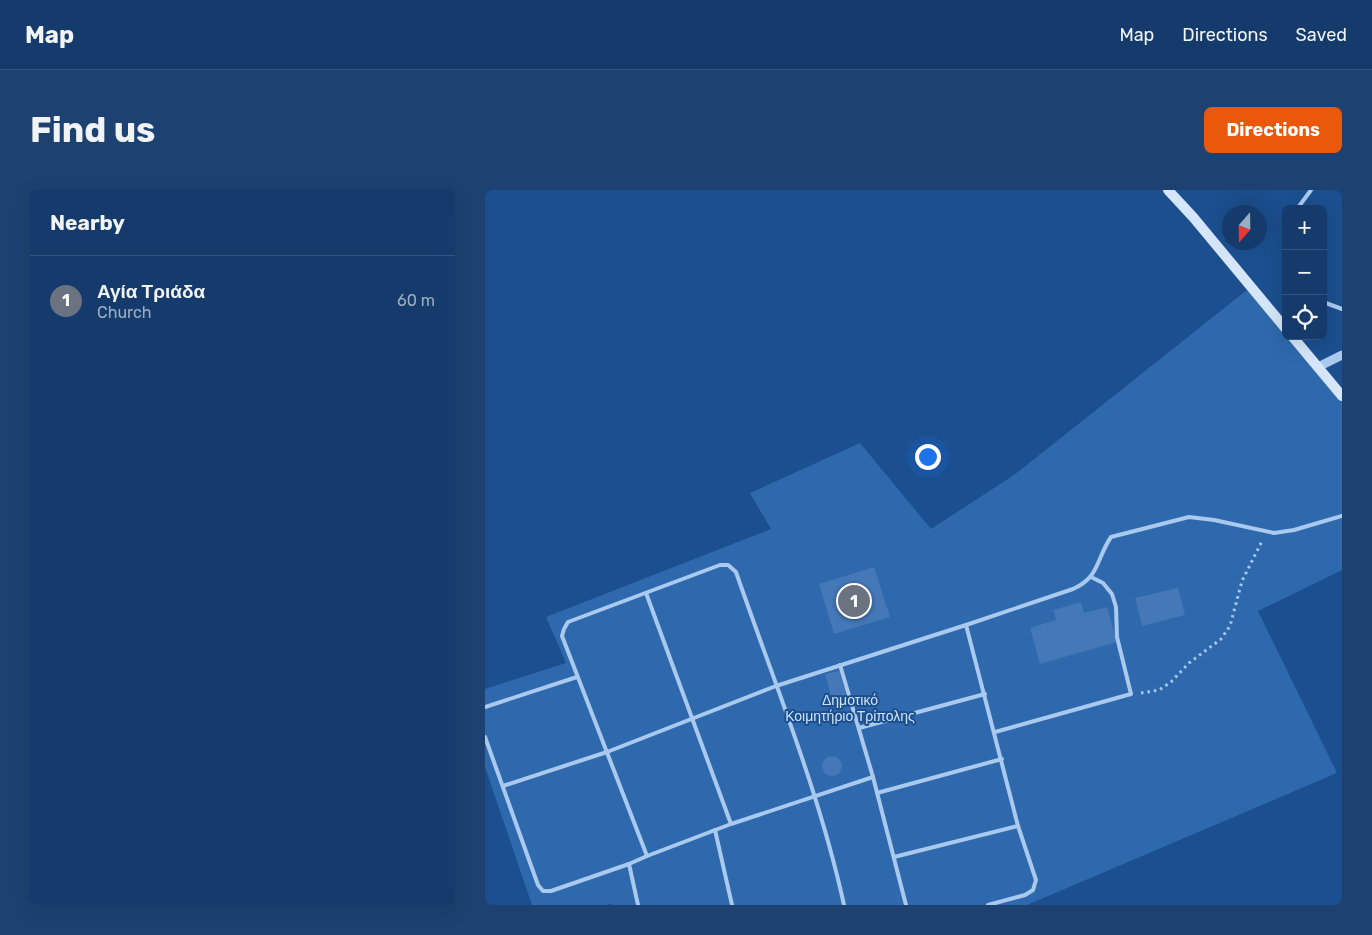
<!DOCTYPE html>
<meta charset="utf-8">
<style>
body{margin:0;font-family:Rubik,sans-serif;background:#1d4271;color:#f1f3f6}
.controls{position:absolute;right:15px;top:15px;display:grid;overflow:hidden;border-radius:8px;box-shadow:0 5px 20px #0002}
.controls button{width:45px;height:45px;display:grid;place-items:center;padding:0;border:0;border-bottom:1px solid #33557e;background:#143b6b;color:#f1f3f6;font:25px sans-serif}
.compass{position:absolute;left:737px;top:15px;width:45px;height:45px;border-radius:50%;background:#143b6b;box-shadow:0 5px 20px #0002;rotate:200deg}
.you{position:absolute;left:442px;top:266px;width:18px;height:18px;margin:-12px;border:4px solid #fff;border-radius:50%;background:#1a73e8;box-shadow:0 0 0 8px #1a73e833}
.badge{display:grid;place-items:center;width:32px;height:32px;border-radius:50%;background:#ea580c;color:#fff;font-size:16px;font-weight:700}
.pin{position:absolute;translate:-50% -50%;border:2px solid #fff;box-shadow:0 1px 5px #0006}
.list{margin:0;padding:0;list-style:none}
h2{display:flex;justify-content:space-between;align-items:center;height:65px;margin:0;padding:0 20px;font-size:21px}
h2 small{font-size:16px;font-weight:400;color:#9dadc1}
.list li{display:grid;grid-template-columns:32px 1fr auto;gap:15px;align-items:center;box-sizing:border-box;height:90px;padding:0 20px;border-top:1px solid #33557e}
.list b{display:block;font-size:19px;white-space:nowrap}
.list p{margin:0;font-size:16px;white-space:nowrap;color:#9dadc1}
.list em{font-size:16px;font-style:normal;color:#9dadc1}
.icon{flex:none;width:28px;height:28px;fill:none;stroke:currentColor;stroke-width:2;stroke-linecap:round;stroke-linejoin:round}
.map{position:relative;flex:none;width:857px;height:715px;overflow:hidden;border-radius:8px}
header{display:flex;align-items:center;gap:30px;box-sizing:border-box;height:70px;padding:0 25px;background:#143b6b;border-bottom:1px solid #33557e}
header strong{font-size:24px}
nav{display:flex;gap:28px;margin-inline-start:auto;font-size:18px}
.intro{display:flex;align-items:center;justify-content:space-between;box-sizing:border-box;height:120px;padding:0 30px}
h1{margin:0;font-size:35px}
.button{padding:12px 22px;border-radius:8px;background:#ea580c;color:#fff;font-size:18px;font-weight:700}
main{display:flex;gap:30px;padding:0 30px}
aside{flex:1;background:#143b6b;border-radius:8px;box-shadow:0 5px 20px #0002}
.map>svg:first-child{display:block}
</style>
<header>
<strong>Map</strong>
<nav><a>Map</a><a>Directions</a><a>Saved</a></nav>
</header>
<div class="intro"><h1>Find us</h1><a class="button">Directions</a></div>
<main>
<aside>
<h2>Nearby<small></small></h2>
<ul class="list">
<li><span class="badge" style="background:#6b7280">1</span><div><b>Αγία Τριάδα</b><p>Church</p></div><em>60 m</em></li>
</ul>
</aside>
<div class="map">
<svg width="857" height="715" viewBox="0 0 857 715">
<rect width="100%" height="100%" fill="#1b4f8f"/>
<polygon fill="#2e69ad" points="762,100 857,211 857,380 773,421 852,583 542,715 127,715 126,713 122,715 47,715 0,577 0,499 81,473 61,427 286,339 265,303 375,253 446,339 529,285"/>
<g fill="#4478b7">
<polygon points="389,377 405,427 349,444 334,394"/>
<polygon points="693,398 700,425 657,436 650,408"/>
<polygon points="596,412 599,423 622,417 632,452 555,474 545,438 571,430 568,420"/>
<polygon points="354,481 361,505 347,509 340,484"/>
<circle cx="347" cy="576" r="10"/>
</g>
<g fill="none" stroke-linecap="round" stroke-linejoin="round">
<polyline stroke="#a9c9ee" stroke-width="3" stroke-dasharray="2.5 4" stroke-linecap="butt" points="656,503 674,500 686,492 704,473 736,449 745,436 757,391 777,351"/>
<g stroke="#a9c9ee" stroke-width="4">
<polyline points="812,19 826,0"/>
<polyline points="838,112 857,119"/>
<polyline points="161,403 246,634"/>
<polyline points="481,435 533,636 551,690 548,700 540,705 503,715"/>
<polyline points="355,475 388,587 421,715"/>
<polyline points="0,517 92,487"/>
<polyline points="374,538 500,504"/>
<polyline points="510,542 646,504 632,447 631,417 627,404 618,393 606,387"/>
<polyline points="0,547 53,695 58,701 66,701 144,674 162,666 246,634 388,587"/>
<path d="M18,596L122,562L291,496L481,435L588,399C615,387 611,369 626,347L704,327L729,330L789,343L809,340L857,326"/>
<polyline points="392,603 517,569"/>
<polyline points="230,640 247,715"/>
<path d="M162,666L77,446L79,439L83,432L235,375H243L251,382C289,492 334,601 359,715"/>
<polyline points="409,667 533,636"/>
<polyline points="144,674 153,715"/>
</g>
<polyline stroke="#a9c9ee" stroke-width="9" points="833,177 857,165"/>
<g stroke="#d6e6fa" stroke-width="10">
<polyline points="683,0 708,27 801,139"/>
<polyline points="807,146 857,206"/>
</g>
</g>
<g text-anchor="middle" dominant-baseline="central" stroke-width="4" stroke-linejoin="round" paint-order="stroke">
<g font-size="14" fill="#cfe3fa" stroke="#1b4f8f">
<text x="365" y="510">Δημοτικό<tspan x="365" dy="16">Κοιμητήριο Τρίπολης</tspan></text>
</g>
</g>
</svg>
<div class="controls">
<button>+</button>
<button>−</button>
<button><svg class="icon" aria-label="locate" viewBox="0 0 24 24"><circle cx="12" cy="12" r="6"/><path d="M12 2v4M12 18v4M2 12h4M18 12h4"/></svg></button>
</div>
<svg class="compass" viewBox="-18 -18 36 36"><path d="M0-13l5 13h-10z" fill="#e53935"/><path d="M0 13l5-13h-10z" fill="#9dadc1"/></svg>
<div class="you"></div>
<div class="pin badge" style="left:369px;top:411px;background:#6b7280">1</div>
</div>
</main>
